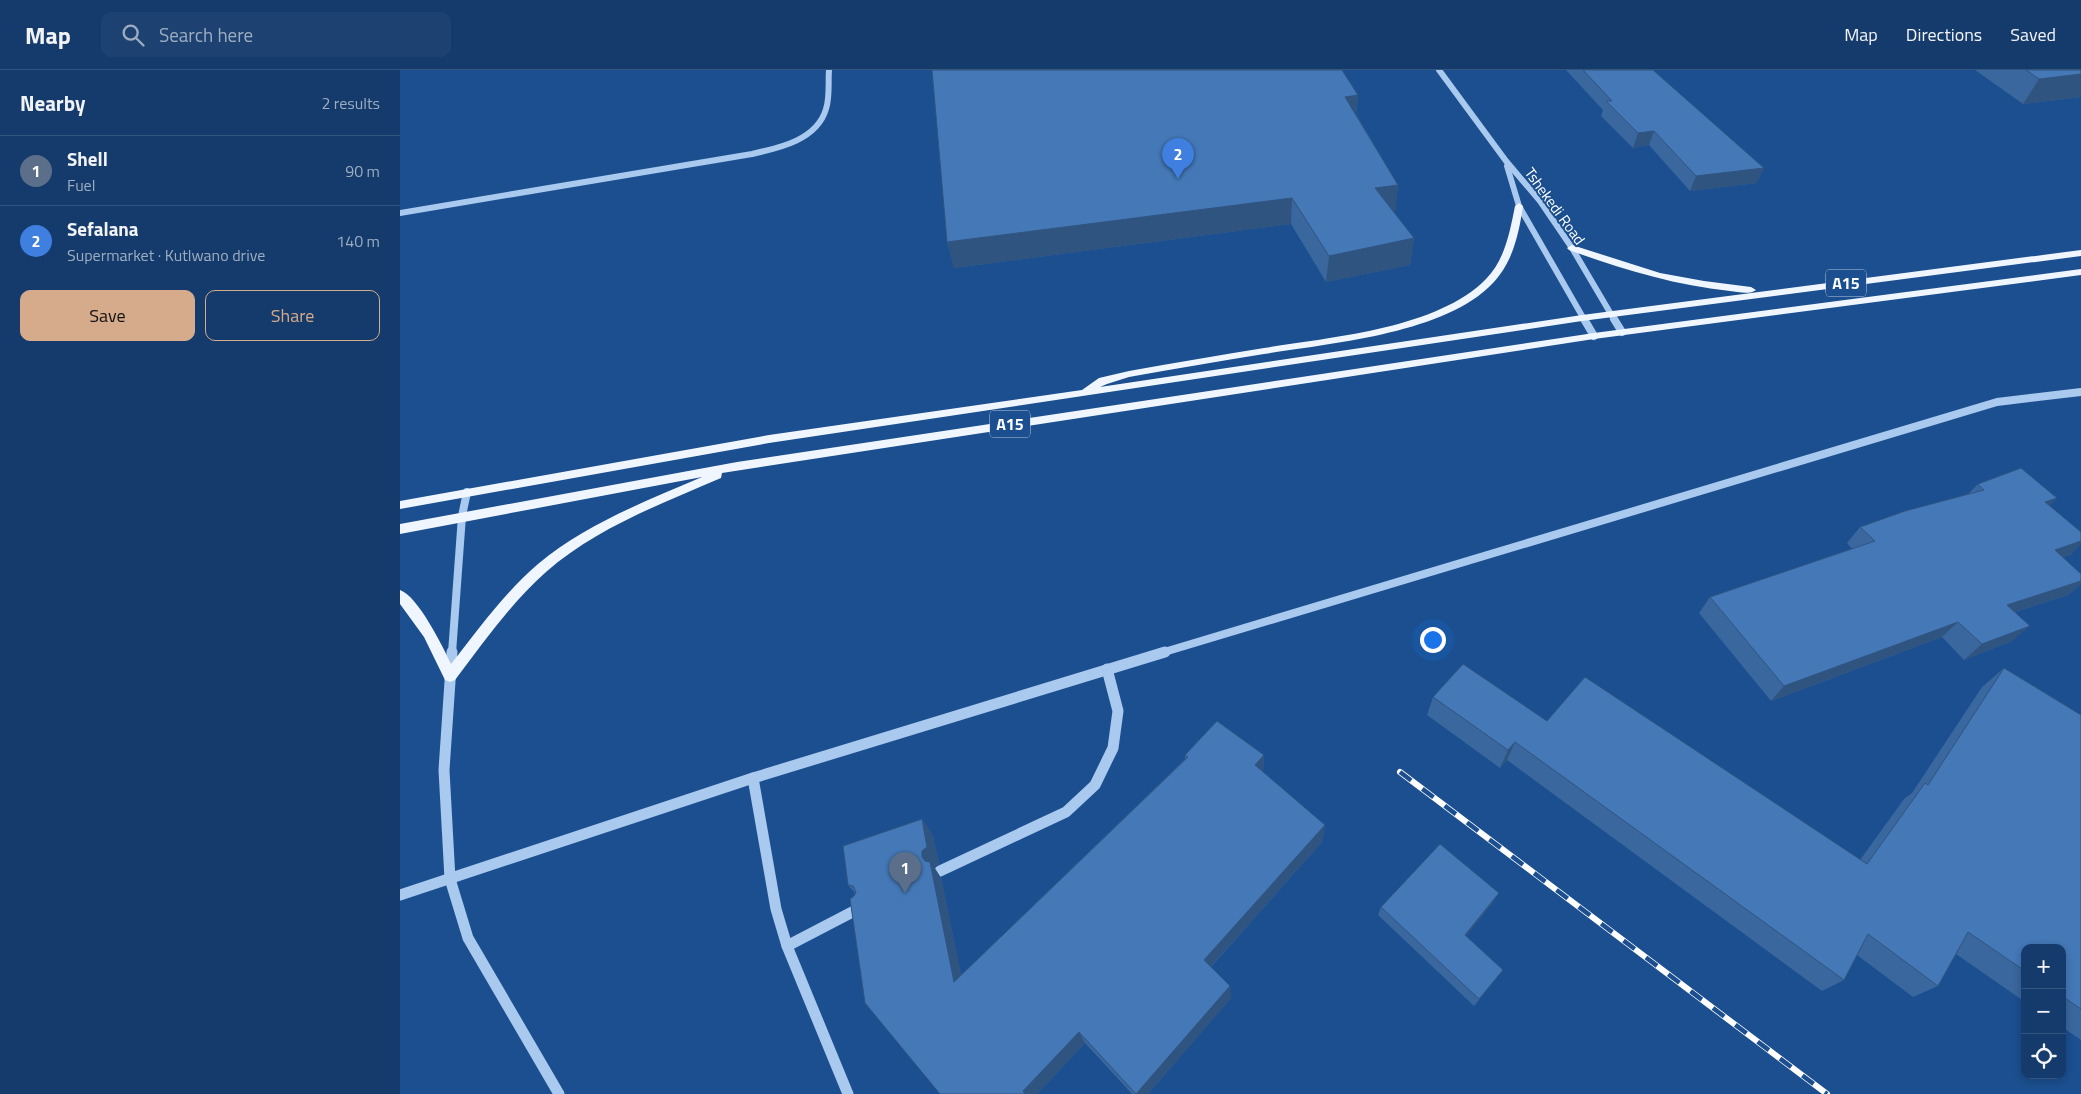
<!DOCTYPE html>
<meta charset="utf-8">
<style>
body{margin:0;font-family:"Titillium Web",sans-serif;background:#1d4271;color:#f1f3f6}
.controls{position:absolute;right:15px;bottom:15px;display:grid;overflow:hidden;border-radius:10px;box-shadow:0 2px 8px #0003}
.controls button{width:45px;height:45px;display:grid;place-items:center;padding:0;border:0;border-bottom:1px solid #33557e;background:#143b6b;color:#f1f3f6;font:25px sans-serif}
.you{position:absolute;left:1032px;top:569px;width:18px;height:18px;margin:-12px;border:4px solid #fff;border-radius:50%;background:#1a73e8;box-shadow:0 0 0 8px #1a73e833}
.badge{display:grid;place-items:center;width:32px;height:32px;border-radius:50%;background:#d6ab8b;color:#fff;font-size:16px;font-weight:700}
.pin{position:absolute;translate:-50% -41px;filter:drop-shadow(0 1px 2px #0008)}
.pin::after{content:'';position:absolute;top:26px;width:18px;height:15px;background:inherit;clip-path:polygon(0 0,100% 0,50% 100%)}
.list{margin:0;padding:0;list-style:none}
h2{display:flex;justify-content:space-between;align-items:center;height:65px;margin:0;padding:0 20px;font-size:21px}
h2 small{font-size:16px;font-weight:400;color:#9dadc1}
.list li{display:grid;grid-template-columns:32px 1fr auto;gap:15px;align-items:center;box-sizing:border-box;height:70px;padding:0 20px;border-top:1px solid #33557e}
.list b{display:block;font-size:19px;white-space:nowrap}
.list p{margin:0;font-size:16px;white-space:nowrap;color:#9dadc1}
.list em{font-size:16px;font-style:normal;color:#9dadc1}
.actions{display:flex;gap:10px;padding:15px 20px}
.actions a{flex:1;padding:11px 0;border:1px solid #d6ab8b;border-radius:10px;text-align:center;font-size:18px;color:#d6ab8b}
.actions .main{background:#d6ab8b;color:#111}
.icon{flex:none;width:28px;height:28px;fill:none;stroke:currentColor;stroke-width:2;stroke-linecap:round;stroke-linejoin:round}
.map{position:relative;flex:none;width:1681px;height:1024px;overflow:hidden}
header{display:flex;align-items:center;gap:30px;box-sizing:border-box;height:70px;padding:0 25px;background:#143b6b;border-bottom:1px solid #33557e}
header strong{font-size:24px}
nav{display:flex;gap:28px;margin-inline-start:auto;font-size:18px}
.search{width:350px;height:45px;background:#1d4271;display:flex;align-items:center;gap:12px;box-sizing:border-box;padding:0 18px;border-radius:10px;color:#9dadc1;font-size:19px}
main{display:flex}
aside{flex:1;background:#143b6b}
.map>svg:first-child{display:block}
</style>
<header>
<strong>Map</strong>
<div class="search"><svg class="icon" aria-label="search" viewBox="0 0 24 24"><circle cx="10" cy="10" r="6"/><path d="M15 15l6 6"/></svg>Search here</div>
<nav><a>Map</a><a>Directions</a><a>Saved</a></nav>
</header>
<main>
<aside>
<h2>Nearby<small>2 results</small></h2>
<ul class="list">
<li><span class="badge" style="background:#5c6f8a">1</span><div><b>Shell</b><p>Fuel</p></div><em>90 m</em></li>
<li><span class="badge" style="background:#3f7fe0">2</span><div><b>Sefalana</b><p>Supermarket · Kutlwano drive</p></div><em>140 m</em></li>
</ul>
<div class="actions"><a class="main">Save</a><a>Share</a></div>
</aside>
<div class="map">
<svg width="1681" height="1024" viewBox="0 0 1681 1024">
<rect width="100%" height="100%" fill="#1b4f8f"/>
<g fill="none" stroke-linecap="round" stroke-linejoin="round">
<g stroke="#a9c9ee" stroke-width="6">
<polyline points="1039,0 1106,91 1140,131 1172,178 1215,251"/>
<polyline points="1107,96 1119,136 1185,251"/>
<path d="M0,143L352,84C379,78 417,70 426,39C430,27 428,13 429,0"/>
</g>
<g stroke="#a9c9ee" stroke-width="8">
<polyline points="1184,249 1194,266"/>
<polyline points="1214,249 1222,262"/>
<polyline points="52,583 62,446 67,422"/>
<polyline points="761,583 1597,332 1681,322"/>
</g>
<g stroke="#a9c9ee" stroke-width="11">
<polyline points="52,582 44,700 50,809 68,868 159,1024"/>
<polyline points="353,708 376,839 387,876 448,1024"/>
<polyline points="540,801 666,742 695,715 713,678 718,641 707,599"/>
<polyline points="0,825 353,708 765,582"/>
<polyline points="387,876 460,838"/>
</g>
<g fill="#f0f6ff" fill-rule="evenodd">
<path d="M1119,133L1123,136C1119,163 1113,192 1093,213C1045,264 931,273 864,284C819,291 774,299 729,307L707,314L700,317L1182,245L1681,180V186L1182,251L369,373L0,439V431L369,365L682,320L699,308L729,301C774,293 819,285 864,278C931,267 1037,259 1086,209C1105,190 1110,161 1115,136Z"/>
<path d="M1172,175L1260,203L1304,211L1351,217L1356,220C1350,225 1338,222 1330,221C1274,215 1221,199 1169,180L1167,178Z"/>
<path d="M1681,199V205L1194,269L322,403L321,408C261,434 196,458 146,502C111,533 83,573 55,610L50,612L45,610L24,567L0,534V520C18,526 43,577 51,594C78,560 104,523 138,494C186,454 246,431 302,407L0,464V454L337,392L1194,263Z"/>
</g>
<defs>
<polyline id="rail" points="1000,702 1427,1024"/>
</defs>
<use href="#rail" stroke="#fff" stroke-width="6"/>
<use href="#rail" stroke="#1b4f8f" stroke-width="4.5" stroke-dasharray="14" stroke-linecap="butt"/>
</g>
<g fill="#3a679d">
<polygon points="1166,0 1253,0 1357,113 1290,121 1249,75 1233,78 1201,46 1203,40"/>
<polygon points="1575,0 1681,0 1681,27 1623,34"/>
<polygon points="958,25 956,44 998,115 995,141 993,141 1014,168 1010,195 926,212 891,154 554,198 547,172"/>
<polygon points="1578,414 1657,428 1649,435 1681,462 1681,474 1670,485 1662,487 1681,504 1681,514 1668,525 1615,542 1612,571 1564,590 1542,567 1371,631 1299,543 1310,527 1452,479 1447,473 1460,457 1568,424"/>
<polygon points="1604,598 1681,645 1681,970 1662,957 1662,878 1625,878 1625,932 1556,884 1538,916 1513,927 1457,885 1444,910 1422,921 1107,690 1100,698 1027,645 1033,627 1147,651 1460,790 1504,729 1512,723 1582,617"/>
<polygon points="785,685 864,685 863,702 925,755 922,772 811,897 831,928 748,1024 732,1024 685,973 637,1024 540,1024 454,826 455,823 448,815 522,749 533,766 539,794 534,797 541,808 561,905 785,689"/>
<polygon points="1094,831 1066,866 1103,900 1074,936 978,845 981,837"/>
</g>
<g fill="#305480">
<polygon points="1681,4 1681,27 1623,34 1639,9"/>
<polygon points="958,25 955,51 945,27"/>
<polygon points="1254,61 1249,75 1233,78 1238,63"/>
<polygon points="1364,98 1357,113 1290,121 1296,106"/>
<polygon points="998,115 995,141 972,144 975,118"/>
<polygon points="892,128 891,154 554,198 547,172"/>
<polygon points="1014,168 1010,195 926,212 929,186"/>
<polygon points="1657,428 1640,445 1645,432"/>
<polygon points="1681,471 1681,474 1670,485 1637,497 1655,480"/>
<polygon points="1681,511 1681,514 1668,525 1589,550 1607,535"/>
<polygon points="1558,552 1542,567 1371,631 1384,616"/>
<polygon points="1630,556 1612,571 1564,590 1582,574"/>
<polygon points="1115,672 1107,690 1100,698 1108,680"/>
<polygon points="864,685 863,704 855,695"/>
<polygon points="522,749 533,766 539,794 534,797 541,808 565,924 554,912 522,787"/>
<polygon points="925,755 922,772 805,903 804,890"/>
<polygon points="1099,823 1094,831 1061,873 1065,865"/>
<polygon points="830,916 831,928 748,1024 736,1024"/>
<polygon points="679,962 685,973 637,1024 625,1024 623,1021"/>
</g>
<g fill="#4478b7" stroke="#305480">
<polygon points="532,0 942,0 958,25 945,27 998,115 975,118 1014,168 929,186 892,128 547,172"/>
<polygon points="1183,0 1253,0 1364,98 1296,106 1254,61 1238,63 1206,31 1212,31"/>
<polygon points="1626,0 1681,0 1681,4 1639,9"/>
<polygon points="1621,398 1657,428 1645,432 1681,462 1681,471 1655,480 1681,504 1681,511 1607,535 1630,556 1582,574 1558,552 1384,616 1310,527 1475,471 1460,457 1505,441 1584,420 1578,414"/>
<polygon points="1063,594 1147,651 1185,607 1467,794 1525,713 1528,715 1604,598 1681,645 1681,939 1662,926 1662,878 1625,878 1625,901 1568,862 1538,916 1468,864 1444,910 1115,672 1108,680 1033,627"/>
<polygon points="817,651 864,685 855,695 925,755 804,890 830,916 736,1024 679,962 623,1021 625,1024 540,1024 465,933 450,829 454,826 456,822 453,816 448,815 443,776 522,749 527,777 522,781 522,787 525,791 530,792 554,912 788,687 785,685"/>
<polygon points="1040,774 1099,823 1065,865 1103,900 1079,929 981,837"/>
</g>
<g text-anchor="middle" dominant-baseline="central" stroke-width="4" stroke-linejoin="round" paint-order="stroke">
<g font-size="15" fill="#fff" stroke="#1b4f8f">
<text transform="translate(1155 136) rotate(54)">Tshekedi Road</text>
</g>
<g fill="#1b4f8f" stroke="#bbcadd" stroke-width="1">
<rect x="1426" y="199.5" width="40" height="27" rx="4"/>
<rect x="590" y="340.5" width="40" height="27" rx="4"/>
</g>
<g font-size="16" font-weight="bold" fill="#fff">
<text x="1446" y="213">A15</text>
<text x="610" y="354">A15</text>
</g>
</g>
</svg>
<div class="controls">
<button>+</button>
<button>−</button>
<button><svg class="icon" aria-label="locate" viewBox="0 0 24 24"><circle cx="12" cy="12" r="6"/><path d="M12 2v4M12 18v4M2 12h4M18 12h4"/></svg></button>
</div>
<div class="you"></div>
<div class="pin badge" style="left:505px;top:823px;background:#5c6f8a">1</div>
<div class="pin badge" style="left:778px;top:109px;background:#3f7fe0">2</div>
</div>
</main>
